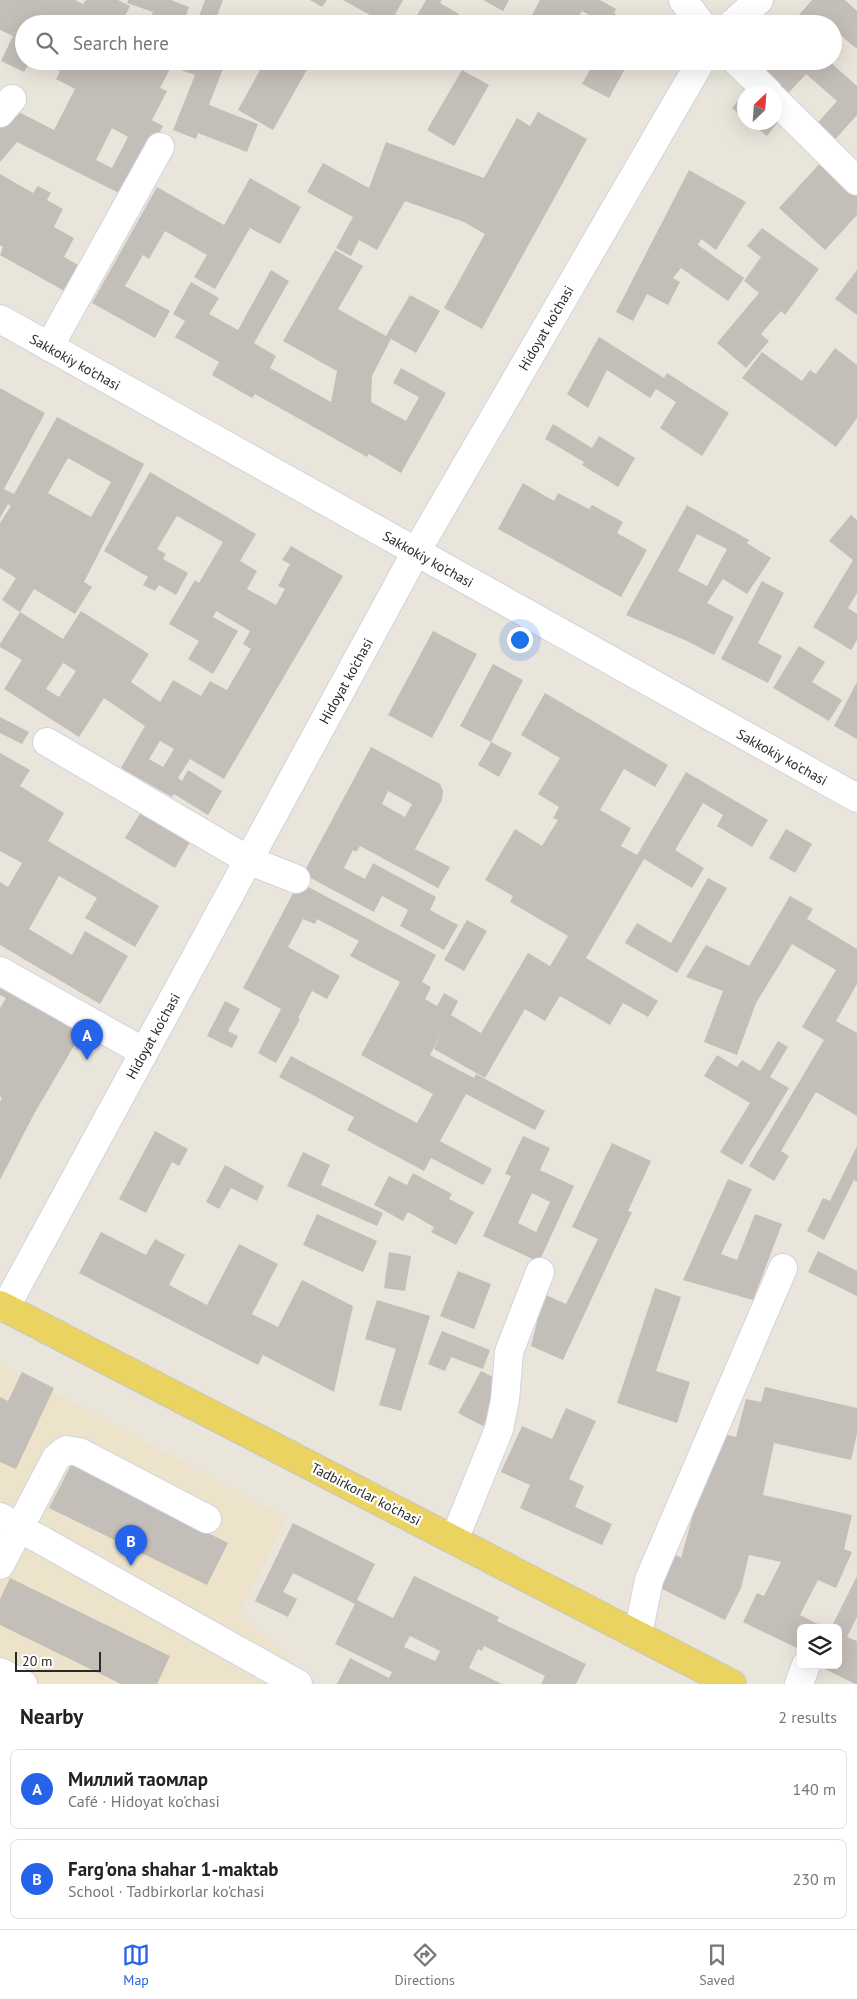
<!DOCTYPE html>
<meta charset="utf-8">
<style>
body{margin:0;font-family:"PT Sans",sans-serif;background:#f2f2f2;color:#222}
.controls{position:absolute;right:15px;bottom:15px;display:grid;overflow:hidden;border-radius:8px;box-shadow:0 5px 20px #0002}
.controls button{width:45px;height:45px;display:grid;place-items:center;padding:0;border:0;border-bottom:1px solid #e0e0e0;background:#fff;color:#222;font:25px sans-serif}
.compass{position:absolute;left:737px;top:85px;width:45px;height:45px;border-radius:50%;background:#fff;box-shadow:0 5px 20px #0002;rotate:25deg}
.scale{position:absolute;left:15px;bottom:12px;width:86px;box-sizing:border-box;padding-left:5px;border:2px solid #292929;border-top:0;font-size:14px;line-height:18px;white-space:nowrap;color:#292929;-webkit-text-stroke:4px #fff;paint-order:stroke}
.you{position:absolute;left:519px;top:639px;width:18px;height:18px;margin:-12px;border:4px solid #fff;border-radius:50%;background:#1a73e8;box-shadow:0 0 0 8px #1a73e833}
.badge{display:grid;place-items:center;width:32px;height:32px;border-radius:50%;background:#2563eb;color:#fff;font-size:16px;font-weight:700}
.pin{position:absolute;translate:-50% -41px;filter:drop-shadow(0 1px 2px #0008)}
.pin::after{content:'';position:absolute;top:26px;width:18px;height:15px;background:inherit;clip-path:polygon(0 0,100% 0,50% 100%)}
.list{margin:0;padding:0;list-style:none}
h2{display:flex;justify-content:space-between;align-items:center;height:65px;margin:0;padding:0 20px;font-size:21px}
h2 small{font-size:16px;font-weight:400;color:#767676}
.list li{display:grid;grid-template-columns:32px 1fr auto;gap:15px;align-items:center;box-sizing:border-box;height:80px;margin:0 10px 10px;padding:0 10px;border:1px solid #e0e0e0;border-radius:8px}
.list b{display:block;font-size:19px;white-space:nowrap}
.list p{margin:0;font-size:16px;white-space:nowrap;color:#767676}
.list em{font-size:16px;font-style:normal;color:#767676}
.icon{flex:none;width:28px;height:28px;fill:none;stroke:currentColor;stroke-width:2;stroke-linecap:round;stroke-linejoin:round}
.map{position:relative;flex:none;width:857px;height:1684px;overflow:hidden}
.search{position:absolute;background:#fff;box-shadow:0 5px 20px #0002;left:15px;right:15px;top:15px;height:55px;display:flex;align-items:center;gap:12px;box-sizing:border-box;padding:0 18px;border-radius:28px;color:#767676;font-size:19px}
.sheet{height:245px;background:#fff}
nav{display:flex;justify-content:space-around;align-items:center;box-sizing:border-box;height:70px;border-top:1px solid #e0e0e0;background:#fff;font-size:14px;color:#767676}
nav a{display:grid;justify-items:center;gap:2px}
nav .on{color:#2563eb}
.map>svg:first-child{display:block}
</style>
<div class="map">
<svg width="857" height="1684" viewBox="0 0 857 1684">
<rect width="100%" height="100%" fill="#eae5db"/>
<polygon fill="#ece3ca" points="0,1364 286,1517 239,1614 318,1684 0,1684"/>
<g fill="#c3beb7" fill-rule="evenodd">
<polygon points="0,0 75,0 83,4 86,0 118,0 130,6 123,20 131,24 24,24 24,61 30,61 24,72 1,61 13,36 0,30"/>
<polygon points="128,0 171,0 189,7 183,24 157,24 149,21 153,12 127,3"/>
<polygon points="205,0 223,0 214,24 196,24"/>
<polygon points="310,0 327,0 322,7"/>
<polygon points="343,0 403,0 390,24 386,24"/>
<polygon points="426,0 442,0 440,3 459,14 453,24 412,24"/>
<polygon points="483,0 509,0 503,11"/>
<polygon points="540,0 600,0 616,9 614,13 633,24 605,24 582,11 574,24 527,24"/>
<polygon points="812,0 845,0 857,11 857,49 839,34 833,40 833,24 791,24"/>
<path d="M41,61H174L160,88L167,91L152,120L163,126L127,197L17,142L0,162V122L9,107L54,130L75,89L56,79L60,71ZM112,128L128,137L112,168L96,160Z"/>
<polygon points="181,61 226,61 209,105 258,124 247,152 198,133 196,139 173,130 195,75 178,69"/>
<polygon points="265,61 300,61 309,66 273,130 238,110"/>
<polygon points="583,61 621,61 627,65 609,98 582,84 592,66"/>
<polygon points="759,61 829,61 857,86 857,115 832,143 814,127 837,101 806,74 783,99 750,71"/>
<polygon points="462,70 489,85 454,146 427,130"/>
<polygon points="748,88 753,92 744,92 744,118 732,108"/>
<polygon points="774,109 783,116 767,136 750,122 774,122"/>
<polygon points="538,112 587,139 482,329 444,308 485,234 464,222 405,201 377,250 359,240 351,256 336,248 353,217 307,192 323,163 369,188 386,142 484,178 517,118 530,126"/>
<polygon points="822,161 857,192 857,215 825,250 779,208"/>
<polygon points="689,170 746,202 716,250 701,239 698,245 744,278 728,301 681,268 673,278 680,282 668,305 647,294 633,321 616,312"/>
<polygon points="0,174 33,193 38,186 51,193 47,200 63,209 54,227 74,238 64,257 89,271 75,297 0,255 3,247 0,245"/>
<polygon points="250,178 301,207 280,244 250,228 215,289 194,277 207,255 165,231 149,259 143,255 125,286 170,311 155,338 92,303 157,187 224,225"/>
<polygon points="762,228 819,269 785,315 781,311 761,334 769,341 746,368 717,343 759,293 744,281 761,257 747,246"/>
<polygon points="335,250 363,266 338,309 386,336 410,295 440,311 416,353 391,339 372,376 371,402 406,421 419,397 393,383 401,368 446,393 401,473 369,454 367,457 255,394 252,398 212,375 219,362 175,337 185,321 173,314 191,282 219,298 209,314 238,330 271,270 289,281 254,343 276,356 270,368 331,402 337,371 283,341"/>
<polygon points="857,270 857,315 835,299"/>
<polygon points="599,337 664,378 667,373 729,413 702,456 660,428 676,402 656,389 650,398 607,370 588,408 567,394"/>
<polygon points="835,348 857,365 857,418 836,447 742,378 762,352 802,381 810,370 816,374"/>
<path d="M0,388L45,413L4,489L14,494L57,417L144,464L84,582L92,587L75,614L34,589L20,612L2,600L16,578L0,568V523L11,506L8,504L0,518ZM68,458L111,482L91,517L48,493Z"/>
<polygon points="553,424 592,448 599,436 635,458 618,487 582,465 584,462 545,439"/>
<path d="M150,472L256,534L240,561L257,571L247,589L276,605L285,589L278,586L290,564L282,560L291,546L343,576L224,779L190,759L178,778L182,781L188,770L222,791L208,815L174,794L172,797L121,768L145,726L104,698L79,737L4,689L22,660L0,647V644L20,612L63,639L81,611L149,654L131,682L160,702L173,680L201,696L210,681L227,690L251,649L243,644L250,631L216,611L213,617L238,631L213,674L188,659L199,641L169,624L195,580L199,583L223,542L177,516L157,549L166,554L163,559L188,573L176,595L159,585L155,591L143,585L148,577L104,551ZM63,663L76,671L59,697L46,689ZM160,741L174,749L163,767L149,759Z"/>
<polygon points="523,483 554,501 558,493 589,509 592,505 623,522 617,533 647,550 621,597 498,529"/>
<path d="M687,505L749,540L747,543L771,558L747,594L723,579L707,603L734,617L714,655L687,641L626,615ZM697,534L727,549L707,586L678,571Z"/>
<polygon points="851,515 857,520 857,593 848,608 857,614 857,640 851,650 813,627 853,560 829,541"/>
<polygon points="762,581 784,593 758,643 782,656 768,683 721,659"/>
<polygon points="433,631 477,654 432,738 388,715"/>
<polygon points="799,646 825,662 812,682 842,700 829,721 773,688"/>
<polygon points="493,664 523,680 491,742 460,726"/>
<polygon points="857,682 857,739 834,726"/>
<polygon points="545,693 668,765 655,787 624,769 600,810 631,828 621,846 637,855 686,772 768,820 752,847 717,826 723,815 703,803 675,850 704,868 692,888 644,859 586,958 658,1001 648,1017 623,1003 610,1025 560,996 545,1021 525,1009 485,1078 434,1049 441,1034 430,1055 474,1078 476,1074 545,1111 535,1130 466,1094 440,1141 492,1169 483,1185 431,1158 424,1171 347,1130 354,1117 279,1077 291,1056 417,1123 433,1094 361,1055 400,982 350,956 359,941 317,919 315,924 303,919 288,947 340,976 327,999 312,991 298,1018 300,1019 276,1063 258,1053 281,1009 243,988 299,882 436,955 422,982 431,987 425,999 437,1006 444,993 458,1001 451,1015 481,1033 528,953 550,966 568,936 510,902 513,896 485,880 515,829 542,846 558,820 553,818 559,807 538,794 560,758 521,735"/>
<polygon points="0,717 29,732 22,744 0,733"/>
<polygon points="491,742 512,753 499,777 478,765"/>
<path d="M371,747L440,784L443,791L442,800L415,849L450,867L438,888L360,846L356,852L353,850L344,868L365,879L373,863L436,897L430,910L458,925L444,950L400,926L408,910L382,896L374,912L303,874ZM388,791L412,804L405,817L382,804Z"/>
<polygon points="0,753 30,770 20,786 64,813 48,841 159,906 135,947 85,918 97,898 59,876 29,929 72,955 85,931 128,956 100,1004 0,945 0,882 8,887 22,863 0,851"/>
<polygon points="144,807 193,837 175,868 125,838"/>
<polygon points="786,829 812,844 795,873 769,858"/>
<polygon points="708,878 727,888 677,973 625,943 637,923 671,943"/>
<polygon points="790,896 813,909 807,919 857,949 857,984 836,1021 857,1033 857,1116 816,1092 781,1151 789,1156 774,1181 749,1166 824,1040 802,1027 836,970 792,944 756,1003 737,1055 704,1042 723,991 686,977 706,945 749,966"/>
<polygon points="467,920 487,931 464,971 444,960"/>
<polygon points="0,978 85,1027 34,1114 0,1180 0,1102 2,1098 0,1096 0,1008 6,998 0,995"/>
<polygon points="225,1001 240,1009 228,1031 238,1036 232,1048 207,1036"/>
<polygon points="778,1041 788,1047 770,1077 789,1088 742,1165 720,1152 750,1103 704,1076 717,1055 737,1067 742,1060 760,1071"/>
<polygon points="155,1131 188,1149 179,1166 172,1162 146,1213 119,1199"/>
<path d="M523,1136L550,1148L540,1170L574,1186L539,1262L483,1236L511,1176L505,1174ZM532,1193L550,1202L536,1232L518,1223Z"/>
<polygon points="612,1143 651,1161 628,1211 632,1212 563,1360 531,1346 544,1294 566,1304 598,1239 572,1227"/>
<polygon points="857,1146 857,1182 854,1180 824,1240 807,1231 823,1198 830,1201"/>
<polygon points="303,1152 330,1165 321,1185 383,1213 377,1226 287,1186"/>
<polygon points="225,1165 264,1186 257,1201 231,1188 219,1209 206,1202"/>
<polygon points="413,1173 452,1194 449,1199 474,1212 456,1245 431,1232 434,1227 408,1212 403,1221 374,1205 389,1176 407,1185"/>
<polygon points="728,1179 752,1189 721,1254 737,1260 755,1214 782,1224 753,1300 683,1280"/>
<polygon points="317,1214 377,1241 363,1272 303,1245"/>
<polygon points="101,1232 146,1255 155,1239 185,1255 169,1285 207,1305 239,1244 278,1264 252,1314 278,1327 302,1280 353,1306 334,1392 263,1355 258,1365 79,1273"/>
<polygon points="818,1251 857,1271 857,1296 808,1272"/>
<polygon points="389,1252 411,1256 405,1291 384,1288"/>
<polygon points="458,1271 491,1284 474,1329 440,1316"/>
<polygon points="655,1288 681,1297 656,1371 690,1382 677,1423 617,1403"/>
<polygon points="377,1300 430,1316 401,1411 379,1405 396,1349 365,1339"/>
<polygon points="442,1331 490,1350 483,1369 451,1357 445,1371 428,1364"/>
<polygon points="481,1371 506,1384 483,1426 458,1413"/>
<polygon points="22,1372 54,1388 16,1469 0,1462 0,1397 8,1401"/>
<polygon points="765,1387 857,1408 857,1434 851,1460 774,1443 763,1495 852,1515 844,1549 852,1552 836,1588 818,1580 800,1615 820,1625 819,1628 801,1628 801,1650 743,1622 757,1593 764,1596 781,1562 749,1555 741,1588 725,1620 658,1587 674,1554 681,1558 716,1432 736,1437 746,1399 761,1402"/>
<polygon points="566,1408 596,1421 569,1479 584,1486 575,1507 612,1524 602,1545 520,1508 530,1485 501,1472 522,1426 552,1439"/>
<polygon points="71,1465 228,1543 207,1585 49,1508"/>
<path d="M293,1523L375,1564L357,1600L393,1618L414,1576L499,1617L497,1621L586,1664L576,1684H541L545,1676L484,1646L482,1651L478,1649L469,1668L502,1684H337L350,1658L389,1678L392,1672L335,1644L355,1604L293,1573L283,1592L297,1599L288,1617L255,1601ZM410,1636L440,1651L435,1661L404,1647Z"/>
<polygon points="857,1576 857,1617 847,1637 857,1641 857,1684 855,1684 817,1665 838,1665 838,1628 831,1628"/>
<polygon points="10,1578 170,1656 157,1684 121,1684 0,1625 0,1599"/>
</g>
<g fill="none" stroke-linecap="round" stroke-linejoin="round">
<defs>
<g id="minor">
<polyline points="683,0 701,24"/>
<polyline points="732,24 759,0"/>
<polyline points="736,61 768,92"/>
<polyline points="774,99 857,181"/>
<polyline points="0,113 12,99"/>
<polyline points="0,319 857,798"/>
<polyline points="49,347 160,147"/>
<polyline points="47,742 248,860 296,879"/>
<polyline points="0,971 144,1052"/>
<polyline points="5,1308 416,552 701,61"/>
<polyline points="0,1517 298,1684"/>
<polyline points="454,1540 499,1429 505,1400 509,1352 540,1272"/>
<polyline points="0,1565 56,1458 66,1450 79,1452 207,1519"/>
<polyline points="638,1634 649,1580 783,1268"/>
<polyline points="0,1672 23,1684"/>
<polyline points="799,1684 806,1665"/>
</g>
<polyline id="major" points="0,1305 732,1684"/>
</defs>
<use href="#minor" stroke="#d0d2e1" stroke-width="30"/>
<use href="#major" stroke="#c7c7c7" stroke-width="30"/>
<use href="#minor" stroke="#fff" stroke-width="28"/>
<use href="#major" stroke="#ead360" stroke-width="28"/>
</g>
<g text-anchor="middle" dominant-baseline="central" stroke-width="4.5" stroke-linejoin="round" paint-order="stroke">
<g font-size="14" fill="#292929" stroke="#fff">
<text transform="translate(546 328) rotate(-60)">Hidoyat ko'chasi</text>
<text transform="translate(75 362) rotate(29)">Sakkokiy ko'chasi</text>
<text transform="translate(428 559) rotate(29)">Sakkokiy ko'chasi</text>
<text transform="translate(346 681) rotate(-61)">Hidoyat ko'chasi</text>
<text transform="translate(782 757) rotate(29)">Sakkokiy ko'chasi</text>
<text transform="translate(153 1036) rotate(-61)">Hidoyat ko'chasi</text>
<text transform="translate(366 1494) rotate(27)">Tadbirkorlar ko'chasi</text>
</g>
</g>
</svg>
<div class="controls">
<button><svg class="icon" aria-label="layers" viewBox="0 0 24 24"><path d="M12 4l9 5-9 5-9-5zM3 14l9 5 9-5"/></svg></button>
</div>
<svg class="compass" viewBox="-18 -18 36 36"><path d="M0-13l5 13h-10z" fill="#e53935"/><path d="M0 13l5-13h-10z" fill="#767676"/></svg>
<div class="scale">20 m</div>
<div class="you"></div>
<div class="pin badge" style="left:87px;top:1060px">A</div>
<div class="pin badge" style="left:131px;top:1566px">B</div>
<div class="search"><svg class="icon" aria-label="search" viewBox="0 0 24 24"><circle cx="10" cy="10" r="6"/><path d="M15 15l6 6"/></svg>Search here</div>
</div>
<section class="sheet">
<h2>Nearby<small>2 results</small></h2>
<ul class="list">
<li><span class="badge">A</span><div><b>Миллий таомлар</b><p>Café · Hidoyat ko'chasi</p></div><em>140 m</em></li>
<li><span class="badge">B</span><div><b>Farg'ona shahar 1-maktab</b><p>School · Tadbirkorlar ko'chasi</p></div><em>230 m</em></li>
</ul>
</section>
<nav>
<a class="on"><svg class="icon" aria-label="map" viewBox="0 0 24 24"><path d="M3 6l6-2 6 2 6-2v14l-6 2-6-2-6 2zM9 4v14M15 6v14"/></svg>Map</a>
<a><svg class="icon" aria-label="directions" viewBox="0 0 24 24"><path d="M12 3l9 9-9 9-9-9zM9 14v-3h6M13 9l2 2-2 2"/></svg>Directions</a>
<a><svg class="icon" aria-label="saved" viewBox="0 0 24 24"><path d="M7 4h10v16l-5-4-5 4z"/></svg>Saved</a>
</nav>
